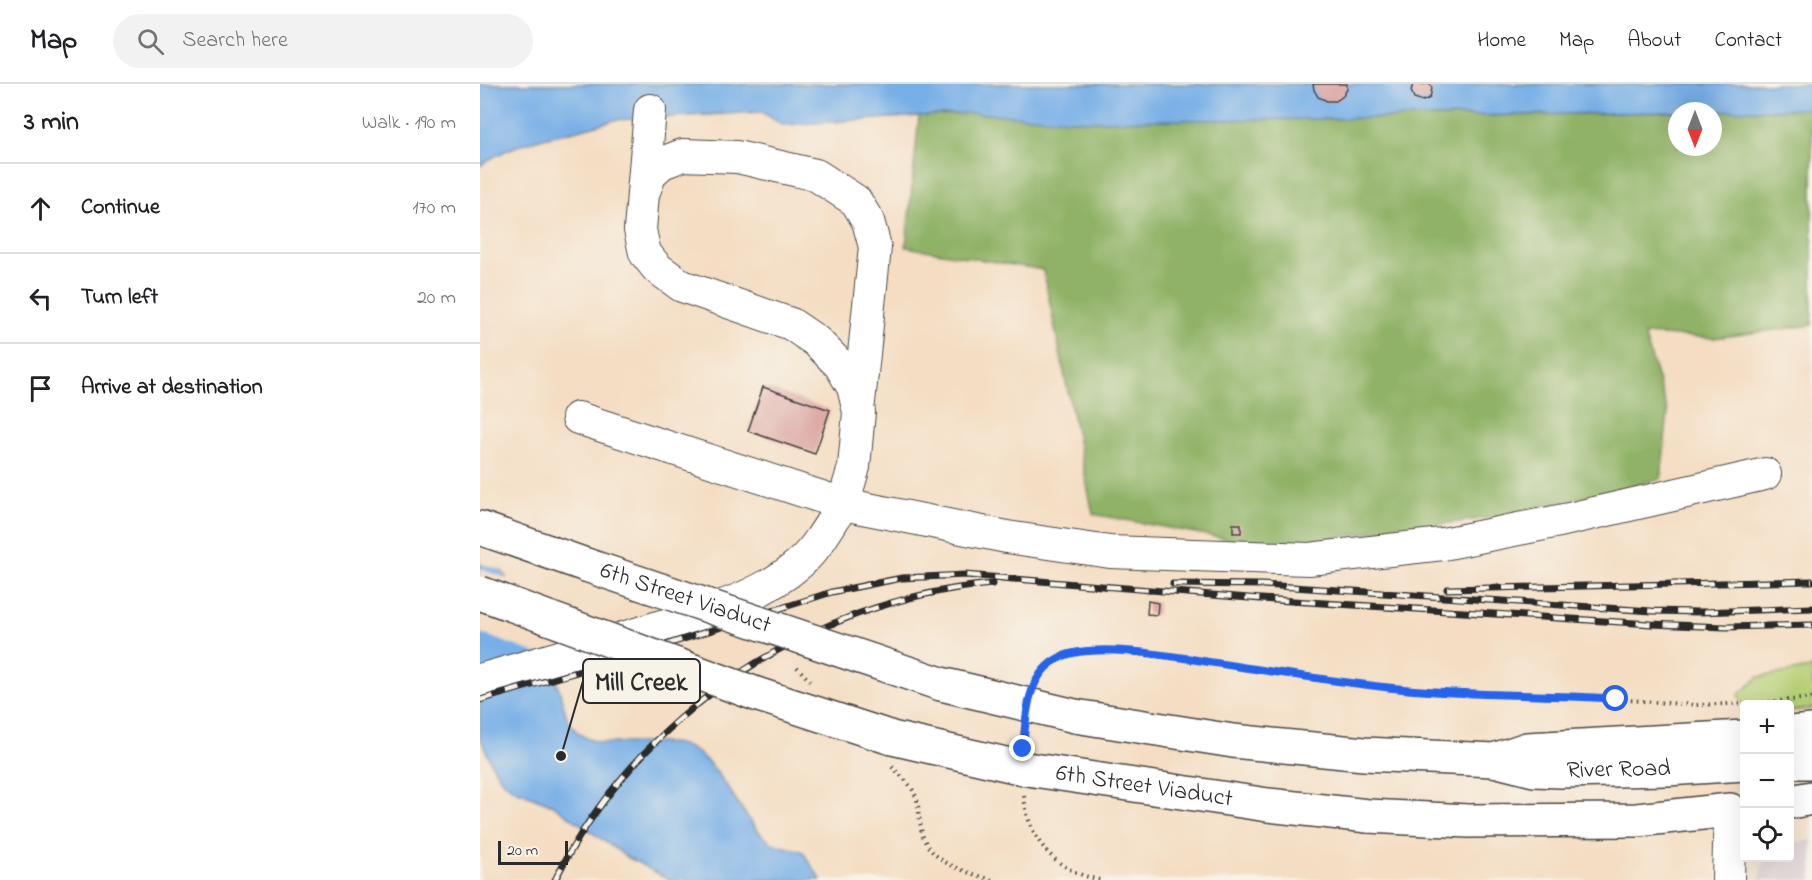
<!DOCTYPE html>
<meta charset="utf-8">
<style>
body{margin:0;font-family:"Indie Flower",sans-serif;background:#f2f2f2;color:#202124}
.controls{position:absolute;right:18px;bottom:18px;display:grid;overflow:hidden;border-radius:6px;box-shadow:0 6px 24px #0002}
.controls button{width:54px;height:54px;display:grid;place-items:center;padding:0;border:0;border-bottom:2px solid #e0e0e0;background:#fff;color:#202124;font:30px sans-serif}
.compass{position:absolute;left:1188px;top:18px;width:54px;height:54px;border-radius:50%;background:#fff;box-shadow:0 6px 24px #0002;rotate:180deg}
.scale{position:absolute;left:18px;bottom:15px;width:70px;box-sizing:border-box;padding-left:6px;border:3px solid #2b2b2b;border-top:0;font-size:16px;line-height:21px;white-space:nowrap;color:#2b2b2b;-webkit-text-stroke:4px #f7f3e8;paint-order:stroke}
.stop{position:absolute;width:18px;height:18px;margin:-14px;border:4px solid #2563eb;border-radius:50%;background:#fff}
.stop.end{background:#2563eb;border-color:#fff;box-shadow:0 2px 6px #0008}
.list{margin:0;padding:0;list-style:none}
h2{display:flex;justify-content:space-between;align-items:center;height:78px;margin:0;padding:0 24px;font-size:26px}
h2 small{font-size:20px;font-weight:400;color:#757577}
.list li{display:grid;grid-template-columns:39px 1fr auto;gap:18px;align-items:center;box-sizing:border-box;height:90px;padding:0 24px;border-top:2px solid #e0e0e0}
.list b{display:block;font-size:22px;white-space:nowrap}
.list em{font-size:20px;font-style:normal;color:#757577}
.icon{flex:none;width:33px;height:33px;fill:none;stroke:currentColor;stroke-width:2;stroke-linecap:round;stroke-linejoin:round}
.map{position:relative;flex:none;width:1332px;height:796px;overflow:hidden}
header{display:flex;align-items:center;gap:36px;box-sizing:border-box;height:84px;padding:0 30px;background:#fff;border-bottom:2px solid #e0e0e0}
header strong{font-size:28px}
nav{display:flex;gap:33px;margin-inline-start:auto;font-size:21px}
.search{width:420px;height:54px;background:#f2f2f2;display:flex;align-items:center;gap:15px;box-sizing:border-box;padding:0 21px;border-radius:33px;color:#757577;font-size:22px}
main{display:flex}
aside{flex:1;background:#fff}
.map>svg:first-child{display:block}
</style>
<header>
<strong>Map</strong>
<div class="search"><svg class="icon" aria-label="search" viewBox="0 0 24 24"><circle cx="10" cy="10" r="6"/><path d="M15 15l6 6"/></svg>Search here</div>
<nav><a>Home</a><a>Map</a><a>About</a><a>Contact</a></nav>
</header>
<main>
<aside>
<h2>3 min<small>Walk · 190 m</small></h2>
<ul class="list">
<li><svg class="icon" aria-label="ahead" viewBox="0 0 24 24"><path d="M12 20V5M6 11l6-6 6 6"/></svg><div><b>Continue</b></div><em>170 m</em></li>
<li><svg class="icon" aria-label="left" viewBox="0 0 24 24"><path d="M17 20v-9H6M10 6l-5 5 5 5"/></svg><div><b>Turn left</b></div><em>20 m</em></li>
<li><svg class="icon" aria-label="arrive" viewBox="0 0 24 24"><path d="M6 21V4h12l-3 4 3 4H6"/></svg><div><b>Arrive at destination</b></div></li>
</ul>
</aside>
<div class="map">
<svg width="1332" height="796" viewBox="0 0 1332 796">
<rect width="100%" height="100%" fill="#f7f3e8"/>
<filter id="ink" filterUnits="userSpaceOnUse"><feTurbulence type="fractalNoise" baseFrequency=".0167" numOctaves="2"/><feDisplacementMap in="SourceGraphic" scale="12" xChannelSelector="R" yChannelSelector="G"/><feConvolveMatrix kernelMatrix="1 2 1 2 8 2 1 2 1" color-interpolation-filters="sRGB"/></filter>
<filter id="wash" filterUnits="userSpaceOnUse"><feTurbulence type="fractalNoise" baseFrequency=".008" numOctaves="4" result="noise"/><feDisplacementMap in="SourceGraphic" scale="24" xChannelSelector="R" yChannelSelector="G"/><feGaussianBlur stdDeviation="1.35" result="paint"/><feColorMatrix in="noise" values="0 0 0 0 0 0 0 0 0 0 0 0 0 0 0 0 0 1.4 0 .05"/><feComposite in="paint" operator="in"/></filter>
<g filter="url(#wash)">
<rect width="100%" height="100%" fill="#f4ddc2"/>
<polygon fill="#d1bdcc" points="1332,756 1332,796 1280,796 1282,783 1287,774 1310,774 1310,759"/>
<polygon fill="#b5cf74" stroke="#707d50" stroke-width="1.5" points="1332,584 1332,625 1310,627 1310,620 1264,620 1264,623 1258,611 1279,593"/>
<polygon fill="#90b266" stroke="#5e6e48" stroke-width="1.5" points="1332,25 1332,241 1234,254 1164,250 1188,328 1181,395 1017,433 786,462 613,430 563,186 426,163 439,32 491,29 848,35 1197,28 1197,63 1233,63 1233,27 1227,27"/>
<g fill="#77afe7" stroke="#516d89" stroke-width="1.5">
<path d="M0,0H1332V25L848,35L606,37L491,29L303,41L282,28L133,36C88,52 40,52 0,82Z"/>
<path d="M0,426L18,481L64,553L88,637L98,649L108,655L122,659H192C237,664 254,725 284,753C296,764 309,762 323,768L341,796H190L147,773L73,721L33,705L21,695L11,679L0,653Z"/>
</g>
<g fill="#f4ddc2">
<polygon points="0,423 3,425 21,479 27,488 0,479"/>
<polygon points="0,485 32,496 66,552 73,575 0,549"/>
</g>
<g id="blocks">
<g fill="#daa29f">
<polygon points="833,0 867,0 867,5 863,12 856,17 847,17 838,13 834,6"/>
<polygon points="950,0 952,4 950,14 943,17 934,14 931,7 933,0"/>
<polygon points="283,303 350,326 335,370 268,347"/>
<rect x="753" y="440" width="8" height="9"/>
<polygon points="668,517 678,519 677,531 667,530"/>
</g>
</g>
</g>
<g filter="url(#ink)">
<use href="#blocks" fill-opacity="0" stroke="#494642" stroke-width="1.5"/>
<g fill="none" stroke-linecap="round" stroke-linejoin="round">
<defs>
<g id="minor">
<polyline points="170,26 160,146 165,169 177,184 202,202 311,240 336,257 360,281 373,303 379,328 374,383 363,420 527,453 630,468 829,475 963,460 1084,436 1285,390"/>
<polyline points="163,110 171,89 182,79 203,71 257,73 336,91 376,117 388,137 395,163 379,318"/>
<path d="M0,596C63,578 126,560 188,540C235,525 282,512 320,479C338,463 350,440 363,420L98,334"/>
<polyline points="1248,796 1250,726"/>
</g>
<g id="major">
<path id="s1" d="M1014,676L1054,686L1081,687L1187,685L1264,680"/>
<polyline points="1310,678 1332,678"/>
<polyline points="1310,718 1332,714"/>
</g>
<g id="highway">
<polyline points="0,444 106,481"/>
<polyline points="595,632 753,657 884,670 1014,676 1047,665 1264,653"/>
<polyline points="1310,649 1332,647"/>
<polyline points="888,732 988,737 1157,736 1250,726"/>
</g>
</defs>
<use href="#minor" stroke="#494642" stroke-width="34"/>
<use href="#major" stroke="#494642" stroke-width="36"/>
<use href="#highway" stroke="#494642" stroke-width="36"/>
<g stroke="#494642" stroke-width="4" stroke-dasharray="1.5 4.5" stroke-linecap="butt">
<polyline points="317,583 330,597"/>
<polyline points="557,595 567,583 581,574 599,568 625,566 720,577 867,599 952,607 1122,614 1215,621 1277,619 1332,614"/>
<path d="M412,683C421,692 434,703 437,716C441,733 438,750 450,765C464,783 492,789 512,796"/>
<path d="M544,712C548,757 576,787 620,796"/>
</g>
<use href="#minor" stroke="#fff" stroke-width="32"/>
<use href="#major" stroke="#fff" stroke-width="33"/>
<use href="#highway" stroke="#fff" stroke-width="33"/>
<defs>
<g id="rail">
<polyline points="693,500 782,501 1172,527 1220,528 1332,524"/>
<polyline points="967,505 1332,497"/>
<polyline points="0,616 125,580 352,508 422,494 485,491 781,515 1171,540 1245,543 1332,541"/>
<path d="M75,796C157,631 329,516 512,500"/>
</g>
</defs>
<use href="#rail" stroke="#2b2b2b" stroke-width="7"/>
<use href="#rail" stroke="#f7f3e8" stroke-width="4.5" stroke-dasharray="14" stroke-linecap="butt"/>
<defs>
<g id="highway-bridge">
<path id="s2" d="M106,481L461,600L595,632"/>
<path id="s3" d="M0,509L279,611L412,654L547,685L788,721L888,732"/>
</g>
</defs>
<use href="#highway-bridge" stroke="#494642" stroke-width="36" stroke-linecap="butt"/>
<use href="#highway-bridge" stroke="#fff" stroke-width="33"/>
</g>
</g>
<g fill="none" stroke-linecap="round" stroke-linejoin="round" filter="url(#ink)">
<path stroke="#2563eb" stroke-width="8" d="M543,665C546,633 546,589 581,573C617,557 702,574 742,580C802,589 862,599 923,605C993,612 1065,610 1136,615"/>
</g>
<g text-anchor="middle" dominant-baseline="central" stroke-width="4.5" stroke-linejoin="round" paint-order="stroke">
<g font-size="24" fill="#2b2b2b" stroke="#f7f3e8">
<text stroke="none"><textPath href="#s2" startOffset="105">6th Street Viaduct</textPath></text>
<text stroke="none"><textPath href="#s1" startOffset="126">River Road</textPath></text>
<text stroke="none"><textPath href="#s3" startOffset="694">6th Street Viaduct</textPath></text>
</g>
</g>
<path fill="none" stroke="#2b2b2b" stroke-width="2" d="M81 672L103 597"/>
<circle fill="#2b2b2b" stroke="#f7f3e8" stroke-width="2" cx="81" cy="672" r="6"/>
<rect fill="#f7f3e8" stroke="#2b2b2b" stroke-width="2" x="103" y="575" width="117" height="44" rx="6"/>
<g font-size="26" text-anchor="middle" font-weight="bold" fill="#2b2b2b">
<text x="161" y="606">Mill Creek</text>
</g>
</svg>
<div class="controls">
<button>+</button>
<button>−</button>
<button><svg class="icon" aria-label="locate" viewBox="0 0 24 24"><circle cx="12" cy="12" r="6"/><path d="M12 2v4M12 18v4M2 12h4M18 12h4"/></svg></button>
</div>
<svg class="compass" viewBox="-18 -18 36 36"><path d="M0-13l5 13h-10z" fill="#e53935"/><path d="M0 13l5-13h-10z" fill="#757577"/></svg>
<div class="scale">20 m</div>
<div class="stop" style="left:1136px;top:615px"></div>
<div class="stop end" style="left:543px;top:665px"></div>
</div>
</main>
